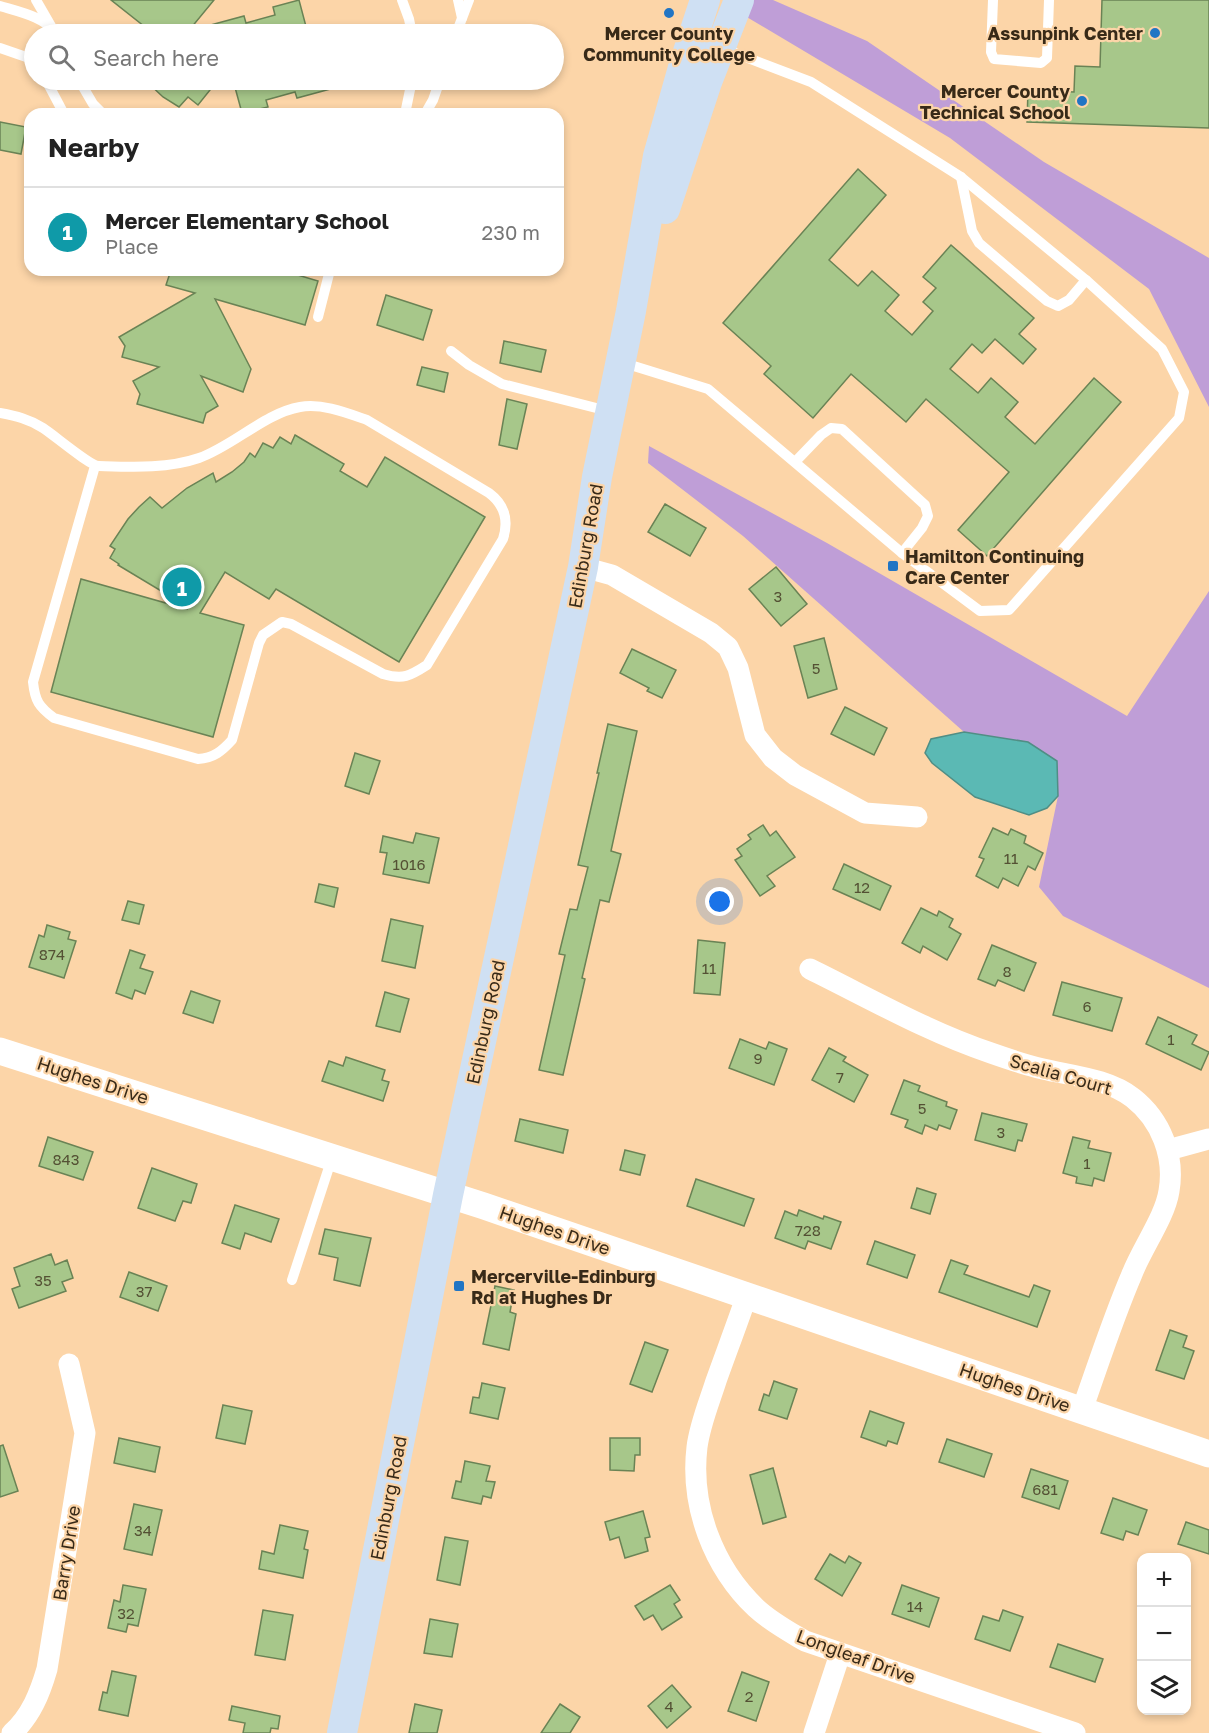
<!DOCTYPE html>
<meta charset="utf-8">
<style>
body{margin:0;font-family:"Golos Text",sans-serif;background:#f6f6f6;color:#222}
.controls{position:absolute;right:18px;bottom:18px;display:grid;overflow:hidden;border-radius:12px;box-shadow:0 3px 9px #0003}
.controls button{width:54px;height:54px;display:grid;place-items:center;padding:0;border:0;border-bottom:2px solid #e0e0e0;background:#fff;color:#222;font:30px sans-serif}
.you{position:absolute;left:720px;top:902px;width:21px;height:21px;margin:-15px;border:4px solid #fff;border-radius:50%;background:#1a73e8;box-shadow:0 0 0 9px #1a73e833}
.badge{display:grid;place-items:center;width:39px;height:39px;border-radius:50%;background:#111827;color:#fff;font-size:20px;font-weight:700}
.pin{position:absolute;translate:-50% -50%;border:3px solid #fff;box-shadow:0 2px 6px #0006}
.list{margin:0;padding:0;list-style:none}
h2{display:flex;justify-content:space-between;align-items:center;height:78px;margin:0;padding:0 24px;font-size:26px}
h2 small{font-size:20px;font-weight:400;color:#767676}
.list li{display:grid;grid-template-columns:39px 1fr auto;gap:18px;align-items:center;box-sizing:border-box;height:90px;padding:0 24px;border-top:2px solid #e0e0e0}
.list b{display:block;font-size:22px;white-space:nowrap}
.list p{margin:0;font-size:20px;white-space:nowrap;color:#767676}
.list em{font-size:20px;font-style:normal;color:#767676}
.icon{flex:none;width:33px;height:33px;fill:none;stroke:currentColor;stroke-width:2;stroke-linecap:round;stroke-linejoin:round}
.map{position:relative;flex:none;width:1209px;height:1733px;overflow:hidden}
.search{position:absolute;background:#fff;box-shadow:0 3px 9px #0003;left:24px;top:24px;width:540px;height:66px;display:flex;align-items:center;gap:15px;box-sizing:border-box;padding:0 21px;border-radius:33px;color:#767676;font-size:22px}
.panel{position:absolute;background:#fff;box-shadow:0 3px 9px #0003;left:24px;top:108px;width:540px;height:168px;border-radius:18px}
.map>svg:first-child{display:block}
</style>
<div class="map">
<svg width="1209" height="1733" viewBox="0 0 1209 1733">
<rect width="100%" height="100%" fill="#fcd5a8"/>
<g fill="#bf9ed7">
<polygon points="750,0 773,0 867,41 1044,162 1209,258 1209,407 1149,289 950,138 745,16"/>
<polygon points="649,446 827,543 1127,716 1209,591 1209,988 1063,916 1039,887 1058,796 1028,742 964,732 743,536 648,463"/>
</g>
<polygon fill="#5bb9b4" stroke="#508e85" stroke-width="1.5" points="964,732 1028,742 1057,761 1058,796 1047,808 1029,815 975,797 932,763 925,753 931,739"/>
<g fill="#a7c78a" stroke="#6a8355" stroke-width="1.5">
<polygon points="111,0 214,0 186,34 154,34"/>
<polygon points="299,0 308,34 193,34 192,30 244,16 246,23 275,15 273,7"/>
<polygon points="1102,0 1209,0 1209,128 1027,122 1028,90 1074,92 1075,66 1100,67"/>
<polygon points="145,80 218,80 198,105 188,97 179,107 163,97"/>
<polygon points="233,80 348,80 349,84 297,98 295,92 266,100 268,107 242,113"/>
<polygon points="0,122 26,127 21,154 0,150"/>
<polygon points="858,169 886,195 829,260 858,286 872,271 899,295 885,311 912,335 933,311 923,302 936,288 923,277 951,245 1034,318 1019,334 1036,349 1023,364 995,339 982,353 972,344 950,369 978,393 991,378 1018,402 1005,417 1035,444 1094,378 1121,402 987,556 958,530 1009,472 926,399 906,422 851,374 813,418 764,374 771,366 723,323"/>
<polygon points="171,270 281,270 318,281 305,325 215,299 251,369 243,392 201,376 218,406 206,413 203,423 137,404 140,394 133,381 159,367 122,357 125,346 119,337 195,293 166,285"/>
<polygon points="386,295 432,310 423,340 377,325"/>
<polygon points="504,341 546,350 541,372 500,363"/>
<polygon points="422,367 448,373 444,392 417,385"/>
<polygon points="507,399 527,404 517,449 499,445"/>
<polygon points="295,435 344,464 340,471 367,487 385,457 485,517 399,662 276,589 269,599 225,572 200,613 244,625 213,737 51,692 81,579 187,609 188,607 118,565 119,564 110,558 115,549 110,546 128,519 139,507 150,497 162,508 187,488 213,473 216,482 232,472 244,462 250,453 255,457 263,443 273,448 280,437 291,444"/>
<polygon points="665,504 706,528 690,556 648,532"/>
<polygon points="776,567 807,604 781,626 749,589"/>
<polygon points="824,638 837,689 808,698 794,646"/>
<polygon points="632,649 676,670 662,698 647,691 649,688 620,673"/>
<polygon points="845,707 887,728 874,755 831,734"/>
<polygon points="608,724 637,731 611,851 621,854 609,902 600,900 582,978 585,979 563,1075 539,1070 565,955 559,954 570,909 577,910 588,867 578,865 599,773 597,773"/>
<polygon points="355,753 380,761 369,794 345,786"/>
<polygon points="763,825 770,836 776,831 795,857 767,876 775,886 760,896 735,860 742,856 737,849 751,839 748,835"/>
<polygon points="993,828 1008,835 1011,829 1026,836 1024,843 1043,853 1035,870 1028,866 1018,886 1003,878 998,888 976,876 984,859 979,857"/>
<polygon points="416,833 439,838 429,883 383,874 387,853 380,852 383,836 413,843"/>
<polygon points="844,864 891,886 880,910 833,889"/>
<polygon points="319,884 338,888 334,907 315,902"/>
<polygon points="128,901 144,905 139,924 122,920"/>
<polygon points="921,908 937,916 939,911 953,919 949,927 961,934 947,960 923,946 920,953 902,943"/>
<polygon points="391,919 423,926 415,968 382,961"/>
<polygon points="47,925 70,932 68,939 76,941 64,978 29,967 39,935 44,937"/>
<polygon points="698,940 725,943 720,995 694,993"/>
<polygon points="992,945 1036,963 1024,991 998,980 995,986 978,979"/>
<polygon points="130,950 145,955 140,968 153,972 145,994 135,990 132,999 116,993"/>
<polygon points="1062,982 1122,998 1112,1031 1053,1015"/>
<polygon points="191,991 220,1001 213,1023 183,1013"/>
<polygon points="385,992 409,999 400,1032 376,1026"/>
<polygon points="1158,1017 1197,1035 1192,1044 1209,1052 1201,1070 1146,1044"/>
<polygon points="740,1039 766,1049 769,1042 787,1049 774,1085 729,1068"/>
<polygon points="829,1048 846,1057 843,1061 868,1075 854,1102 812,1080"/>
<polygon points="346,1057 385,1070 382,1080 389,1082 383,1101 322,1081 329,1061 343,1066"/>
<polygon points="904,1080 920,1086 918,1091 947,1102 946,1106 957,1110 950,1129 939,1125 937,1130 925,1125 922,1134 905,1127 908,1120 891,1114"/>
<polygon points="982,1113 1027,1124 1022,1141 1018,1140 1015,1151 975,1140"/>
<polygon points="520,1119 568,1130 563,1153 515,1141"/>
<polygon points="48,1137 93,1152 83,1180 39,1166"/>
<polygon points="1073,1137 1090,1141 1088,1148 1111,1153 1104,1181 1094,1178 1092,1186 1076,1183 1077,1177 1063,1173"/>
<polygon points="625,1150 645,1155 640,1175 620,1170"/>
<polygon points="152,1168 197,1184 191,1203 183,1201 175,1221 138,1208"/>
<polygon points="696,1179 754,1199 744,1226 687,1206"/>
<polygon points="917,1188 936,1194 930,1214 911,1208"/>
<polygon points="235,1205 279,1219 271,1242 245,1233 240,1249 222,1243"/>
<polygon points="799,1210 823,1219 824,1216 841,1222 831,1249 808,1241 805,1249 775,1238 785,1211 797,1216"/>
<polygon points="325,1229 371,1238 360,1286 334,1280 338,1258 319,1254"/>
<polygon points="875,1241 915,1255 907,1278 867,1264"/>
<polygon points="51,1254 55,1265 67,1260 73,1278 62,1282 66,1291 19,1308 12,1289 20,1286 14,1268"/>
<polygon points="951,1260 968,1266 964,1274 1029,1297 1034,1285 1050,1291 1037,1327 939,1292"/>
<polygon points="129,1272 167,1286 158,1311 120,1297"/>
<polygon points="495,1286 514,1290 510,1312 516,1314 509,1350 483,1344"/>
<polygon points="1170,1330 1187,1336 1183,1347 1194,1351 1184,1379 1156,1370"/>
<polygon points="645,1342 668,1350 652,1392 630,1384"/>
<polygon points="774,1381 797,1389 787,1419 759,1410 764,1394 769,1396"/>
<polygon points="482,1383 505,1388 498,1419 470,1413 473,1397 479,1398"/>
<polygon points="223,1405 252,1411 245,1444 216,1438"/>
<polygon points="870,1411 904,1423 897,1444 888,1441 886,1446 861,1437"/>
<polygon points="119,1438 160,1447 155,1472 114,1463"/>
<polygon points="610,1438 640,1438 640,1455 635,1455 634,1471 610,1470"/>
<polygon points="947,1439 992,1454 984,1477 939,1462"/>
<polygon points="3,1445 18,1491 0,1497 0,1446"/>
<polygon points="465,1461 490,1466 486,1481 495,1482 491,1498 483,1496 481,1504 452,1498 456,1481 461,1482"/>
<polygon points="773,1468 786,1517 763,1524 750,1475"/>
<polygon points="1031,1469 1068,1481 1059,1509 1022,1497"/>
<polygon points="1113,1498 1147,1510 1138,1535 1126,1531 1123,1540 1101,1533"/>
<polygon points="134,1504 162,1510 152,1555 124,1549"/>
<polygon points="643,1511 650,1537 645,1538 648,1551 625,1558 619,1537 610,1540 605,1522"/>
<polygon points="1186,1522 1209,1530 1209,1554 1178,1544"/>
<polygon points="280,1525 308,1531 304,1549 308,1550 303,1578 259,1569 262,1551 274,1554"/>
<polygon points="445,1537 468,1541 460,1585 437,1580"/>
<polygon points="830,1554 845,1563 849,1556 861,1563 842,1596 815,1579"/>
<polygon points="123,1585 146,1589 138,1626 128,1624 126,1632 108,1628 114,1600 120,1602"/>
<polygon points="670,1585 680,1600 674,1604 682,1617 662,1630 653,1615 644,1620 635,1606"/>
<polygon points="902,1585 939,1598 929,1627 892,1614"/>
<polygon points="263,1610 293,1615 285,1660 255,1655"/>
<polygon points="1003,1610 1023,1617 1010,1651 975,1639 983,1616 999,1621"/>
<polygon points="430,1619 458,1624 452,1657 424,1653"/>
<polygon points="1058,1644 1103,1659 1095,1682 1050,1667"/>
<polygon points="112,1671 136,1676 128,1716 99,1710 103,1692 107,1693"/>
<polygon points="742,1672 769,1682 756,1721 728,1711"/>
<polygon points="672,1685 691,1707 667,1728 648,1706"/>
<polygon points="415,1704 442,1710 437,1733 409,1733"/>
<polygon points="560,1704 580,1717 570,1733 541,1733"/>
<polygon points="232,1706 280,1716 278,1729 271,1728 270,1733 243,1733 245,1723 229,1720"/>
</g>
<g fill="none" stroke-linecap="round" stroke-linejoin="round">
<g stroke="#fff" stroke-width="10">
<polyline points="36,0 51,26"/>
<polyline points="402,0 409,19 412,34"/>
<polyline points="458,0 462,18"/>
<polyline points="993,0 991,52 994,59 1041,63 1047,58 1049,0"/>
<path d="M0,6C20,12 45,17 57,34"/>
<polyline points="456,34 469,0"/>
<polyline points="0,48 29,58 34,64"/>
<polyline points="46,80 64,114"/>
<polyline points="79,80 93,104 103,114"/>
<polyline points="405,114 412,80"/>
<polyline points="425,114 433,100 440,80"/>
<polyline points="961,177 972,231 979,243 1047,301 1058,306 1069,300 1086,280"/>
<polyline points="318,317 330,270"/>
<polyline points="451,351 469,365 502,384 608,411"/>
<polyline points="624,363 708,389 902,553 980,611 1009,610 1179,418 1184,392 1162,349 1086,280 961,177 811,82 722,48"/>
<path d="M0,413C16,416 29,419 43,428C54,435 90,466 99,466C131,467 167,469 199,458C233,446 265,413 300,407C322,403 347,413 367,420L489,493C505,505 509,520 503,539L427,665C410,676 403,680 383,674L291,624L282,622L263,635L259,643L232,740C222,751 214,758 198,759L54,718C39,707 35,701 33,682L95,466"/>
<polyline points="795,462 821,435 831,428 842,429 925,505 928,516 922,528 902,553"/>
<polyline points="292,1280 332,1158"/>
</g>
<g stroke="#fff" stroke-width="21">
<polyline points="583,567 612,575 711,633 728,647 738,668 755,735 773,758 795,775 865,813 917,817"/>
<path d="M810,969C869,998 928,1032 991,1053C1008,1059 1026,1065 1043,1069C1073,1076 1109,1079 1133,1098C1161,1120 1175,1156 1169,1191C1165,1217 1142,1248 1132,1274C1113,1318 1098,1365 1082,1410"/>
<polyline points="1168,1150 1209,1139"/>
<path d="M747,1295C737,1324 726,1353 716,1381C709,1403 700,1424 697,1447C690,1506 713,1567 756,1608C771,1622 788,1631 805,1641L1075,1733"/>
<path d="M12,1733C31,1716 40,1693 47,1669L85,1433L69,1364"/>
<polyline points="814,1733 840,1654"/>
</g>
<polyline stroke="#fff" stroke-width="27" points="0,1051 484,1206 1209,1454"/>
<g stroke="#cfe0f3" stroke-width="30">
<polyline points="665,209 707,82 739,0"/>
<polyline points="342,1733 448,1195 583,567 597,477 631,311 658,156 684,64 705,0"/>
</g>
</g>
<g fill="#2175c4" stroke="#fcd5a8" stroke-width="2">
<circle cx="669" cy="13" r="6"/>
<circle cx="1155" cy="33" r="6"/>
<circle cx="1082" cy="101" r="6"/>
<rect x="887" y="560" width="12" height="12" rx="3"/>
<rect x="453" y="1280" width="12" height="12" rx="3"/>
</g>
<g text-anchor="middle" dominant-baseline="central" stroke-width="4.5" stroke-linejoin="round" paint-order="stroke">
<g font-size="15" fill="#545134">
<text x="778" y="596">3</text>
<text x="816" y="668">5</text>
<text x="1011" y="858">11</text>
<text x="409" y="864">1016</text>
<text x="862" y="887">12</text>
<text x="52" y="954">874</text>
<text x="709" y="968">11</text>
<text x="1007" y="971">8</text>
<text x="1087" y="1006">6</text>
<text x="1171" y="1039">1</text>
<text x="758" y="1058">9</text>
<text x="840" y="1077">7</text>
<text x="922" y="1108">5</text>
<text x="1001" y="1132">3</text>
<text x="66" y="1159">843</text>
<text x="1087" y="1163">1</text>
<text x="808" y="1230">728</text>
<text x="43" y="1280">35</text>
<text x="144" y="1291">37</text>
<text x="1045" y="1489">681</text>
<text x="143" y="1530">34</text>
<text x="915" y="1606">14</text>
<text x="126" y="1613">32</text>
<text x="749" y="1696">2</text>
<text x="669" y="1706">4</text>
</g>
<g font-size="18" font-weight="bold" fill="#382a18" stroke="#fcd5a8" text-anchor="end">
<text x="669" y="33" text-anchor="middle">Mercer County<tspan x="669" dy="21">Community College</tspan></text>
<text x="1143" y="33">Assunpink Center</text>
<text x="1070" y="91">Mercer County<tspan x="1070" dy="21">Technical School</tspan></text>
<text x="905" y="556" text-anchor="start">Hamilton Continuing<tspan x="905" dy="21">Care Center</tspan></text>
<text x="471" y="1276" text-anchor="start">Mercerville-Edinburg<tspan x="471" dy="21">Rd at Hughes Dr</tspan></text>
</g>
<g font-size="18" fill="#382a18" stroke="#fcd5a8">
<text transform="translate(585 546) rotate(-80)">Edinburg Road</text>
<text transform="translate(485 1022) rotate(-78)">Edinburg Road</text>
<text transform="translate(1061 1074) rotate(16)">Scalia Court</text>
<text transform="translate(93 1080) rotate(18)">Hughes Drive</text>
<text transform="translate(555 1230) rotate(19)">Hughes Drive</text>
<text transform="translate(1015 1387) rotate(19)">Hughes Drive</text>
<text transform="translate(388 1498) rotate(-79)">Edinburg Road</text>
<text transform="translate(66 1553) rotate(-81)">Barry Drive</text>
<text transform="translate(856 1656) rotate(20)">Longleaf Drive</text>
</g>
</g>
</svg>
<div class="controls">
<button>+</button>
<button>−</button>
<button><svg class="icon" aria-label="layers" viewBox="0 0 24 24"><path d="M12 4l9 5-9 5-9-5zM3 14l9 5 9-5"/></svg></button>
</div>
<div class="you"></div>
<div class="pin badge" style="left:182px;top:587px;background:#0f9aa8">1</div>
<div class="search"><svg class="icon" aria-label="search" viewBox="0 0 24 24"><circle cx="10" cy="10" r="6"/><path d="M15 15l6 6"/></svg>Search here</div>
<section class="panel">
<h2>Nearby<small></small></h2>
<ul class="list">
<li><span class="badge" style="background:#0f9aa8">1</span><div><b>Mercer Elementary School</b><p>Place</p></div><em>230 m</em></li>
</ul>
</section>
</div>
